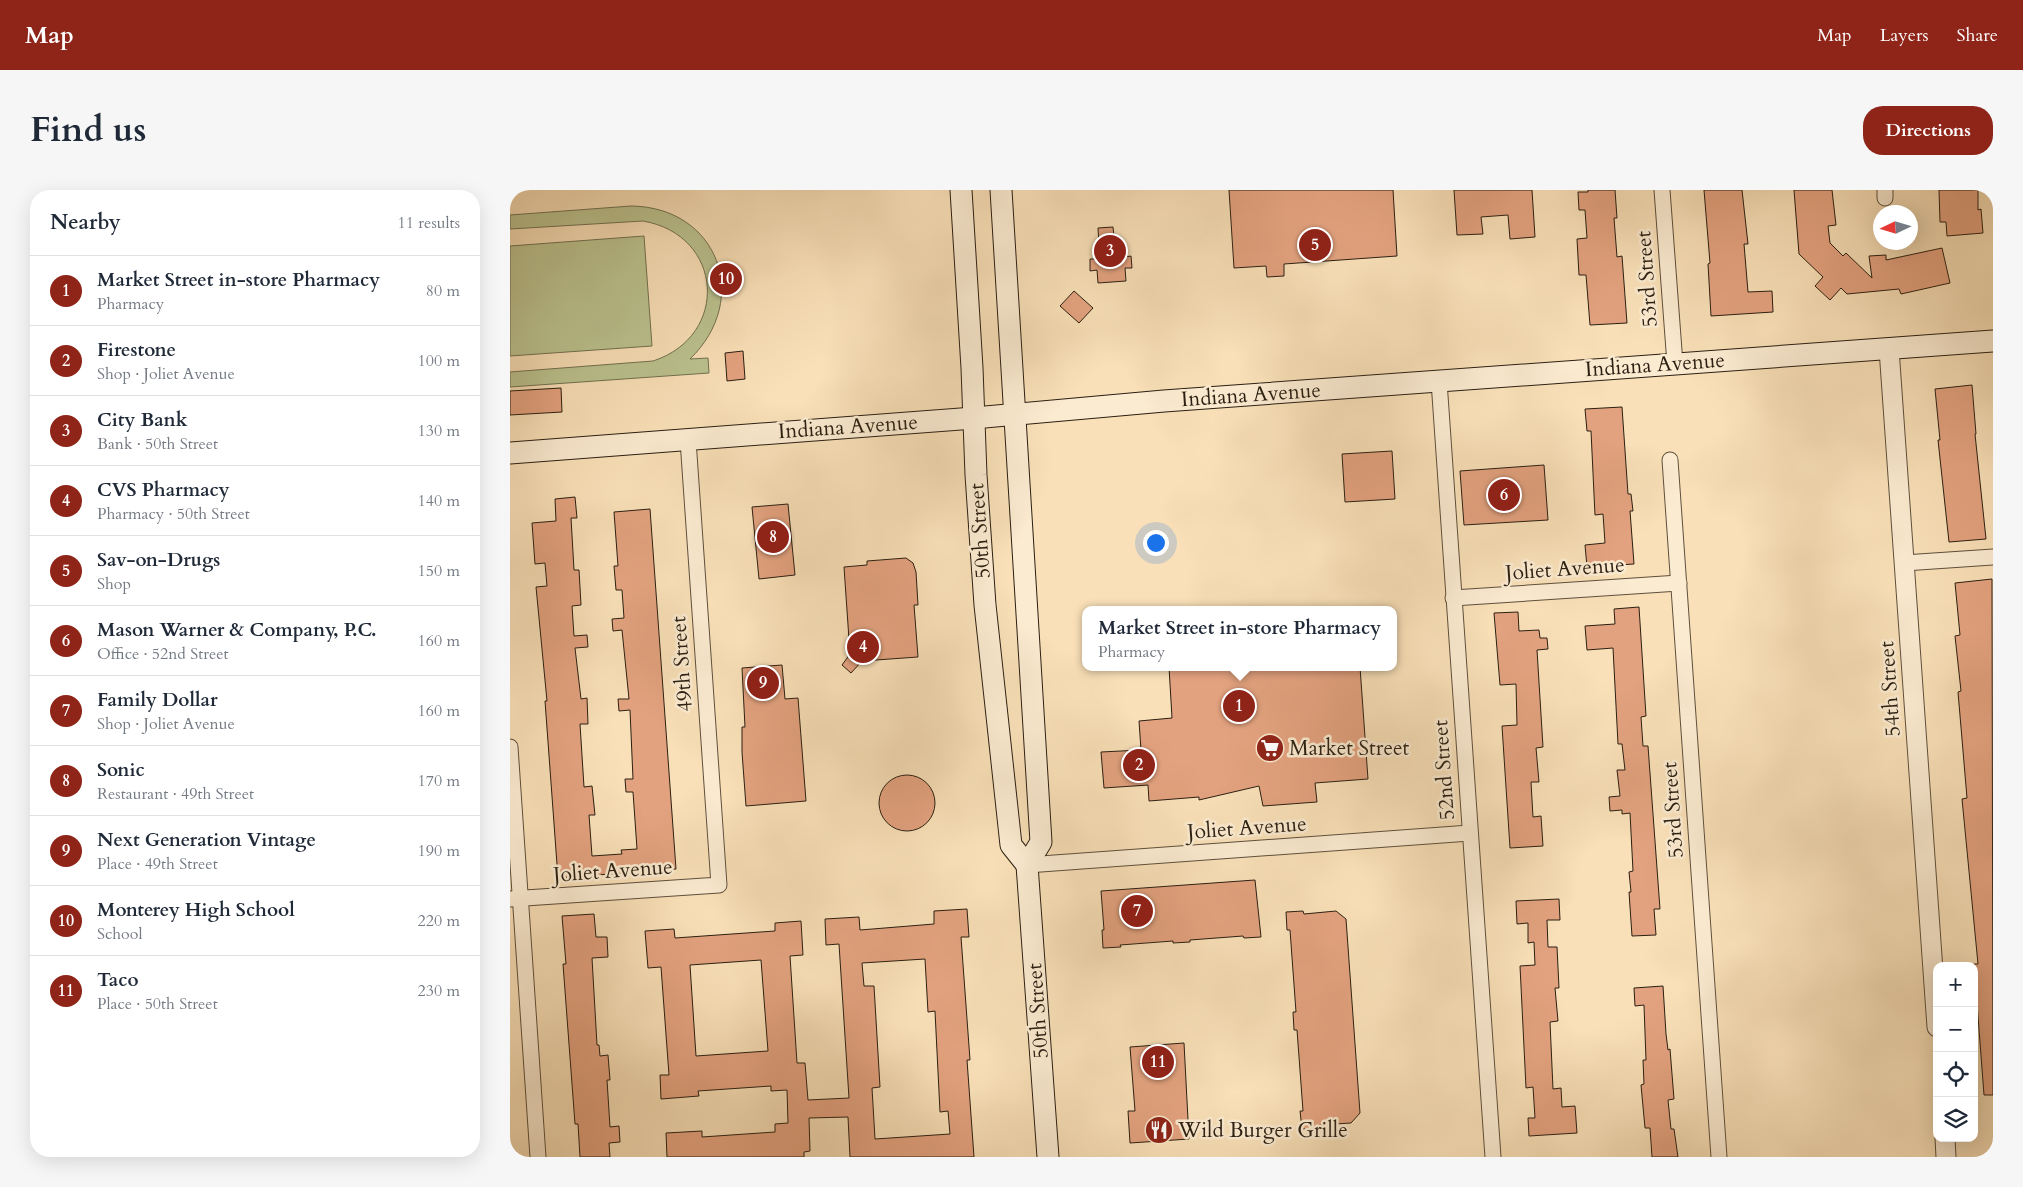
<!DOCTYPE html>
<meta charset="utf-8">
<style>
body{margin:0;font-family:Cardo,serif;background:#f6f6f7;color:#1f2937}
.controls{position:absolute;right:15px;bottom:15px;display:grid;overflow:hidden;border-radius:10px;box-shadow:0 5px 20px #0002}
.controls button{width:45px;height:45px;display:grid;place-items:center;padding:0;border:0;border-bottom:1px solid #e0e1e3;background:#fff;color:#1f2937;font:25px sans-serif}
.compass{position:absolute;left:1363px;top:15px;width:45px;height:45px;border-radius:50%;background:#fff;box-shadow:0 5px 20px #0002;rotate:266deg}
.you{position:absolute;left:645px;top:352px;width:18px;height:18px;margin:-12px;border:4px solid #fff;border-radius:50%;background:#1a73e8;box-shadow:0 0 0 8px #1a73e833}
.badge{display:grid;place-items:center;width:32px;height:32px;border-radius:50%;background:#8f2418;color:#fff;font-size:16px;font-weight:700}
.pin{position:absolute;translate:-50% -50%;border:2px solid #fff;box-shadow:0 1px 5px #0006}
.popup{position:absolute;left:572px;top:416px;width:315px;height:65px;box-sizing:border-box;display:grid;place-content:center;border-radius:10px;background:#fff;filter:drop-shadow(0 1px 4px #0005);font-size:16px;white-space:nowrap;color:#747a83}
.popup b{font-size:19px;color:#1f2937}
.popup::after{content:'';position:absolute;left:50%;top:100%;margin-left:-10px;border:10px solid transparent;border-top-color:#fff}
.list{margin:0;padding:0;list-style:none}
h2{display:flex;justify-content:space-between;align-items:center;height:65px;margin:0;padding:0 20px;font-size:21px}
h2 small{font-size:16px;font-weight:400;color:#747a83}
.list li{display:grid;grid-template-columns:32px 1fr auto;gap:15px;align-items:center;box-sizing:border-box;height:70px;padding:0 20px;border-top:1px solid #e0e1e3}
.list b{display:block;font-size:19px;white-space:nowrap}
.list p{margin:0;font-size:16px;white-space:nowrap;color:#747a83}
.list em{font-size:16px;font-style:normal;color:#747a83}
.icon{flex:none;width:28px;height:28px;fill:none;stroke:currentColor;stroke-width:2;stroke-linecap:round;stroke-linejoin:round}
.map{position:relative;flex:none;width:1483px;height:967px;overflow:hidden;border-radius:20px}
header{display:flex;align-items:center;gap:30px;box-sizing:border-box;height:70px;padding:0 25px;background:#8f2418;color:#fff}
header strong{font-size:24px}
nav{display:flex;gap:28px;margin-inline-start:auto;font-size:18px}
.intro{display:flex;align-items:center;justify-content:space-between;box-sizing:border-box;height:120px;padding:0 30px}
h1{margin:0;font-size:35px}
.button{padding:12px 22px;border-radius:20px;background:#8f2418;color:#fff;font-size:18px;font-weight:700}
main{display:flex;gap:30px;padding:0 30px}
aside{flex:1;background:#fff;border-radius:20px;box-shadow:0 5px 20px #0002}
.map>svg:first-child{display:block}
</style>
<header>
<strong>Map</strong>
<nav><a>Map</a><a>Layers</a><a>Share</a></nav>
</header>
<div class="intro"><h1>Find us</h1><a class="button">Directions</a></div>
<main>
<aside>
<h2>Nearby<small>11 results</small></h2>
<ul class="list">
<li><span class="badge">1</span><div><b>Market Street in-store Pharmacy</b><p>Pharmacy</p></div><em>80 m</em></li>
<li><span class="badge">2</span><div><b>Firestone</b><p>Shop · Joliet Avenue</p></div><em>100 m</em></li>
<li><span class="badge">3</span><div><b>City Bank</b><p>Bank · 50th Street</p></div><em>130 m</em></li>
<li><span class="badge">4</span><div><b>CVS Pharmacy</b><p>Pharmacy · 50th Street</p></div><em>140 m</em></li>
<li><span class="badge">5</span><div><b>Sav-on-Drugs</b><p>Shop</p></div><em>150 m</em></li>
<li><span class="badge">6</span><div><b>Mason Warner &amp; Company, P.C.</b><p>Office · 52nd Street</p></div><em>160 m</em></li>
<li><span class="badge">7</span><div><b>Family Dollar</b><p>Shop · Joliet Avenue</p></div><em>160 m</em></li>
<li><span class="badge">8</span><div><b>Sonic</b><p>Restaurant · 49th Street</p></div><em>170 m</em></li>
<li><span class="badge">9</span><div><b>Next Generation Vintage</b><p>Place · 49th Street</p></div><em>190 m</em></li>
<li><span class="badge">10</span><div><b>Monterey High School</b><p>School</p></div><em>220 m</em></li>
<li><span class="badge">11</span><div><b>Taco</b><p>Place · 50th Street</p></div><em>230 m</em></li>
</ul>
</aside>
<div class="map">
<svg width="1483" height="967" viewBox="0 0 1483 967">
<rect width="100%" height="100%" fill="#f9e0b8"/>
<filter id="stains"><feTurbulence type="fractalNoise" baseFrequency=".004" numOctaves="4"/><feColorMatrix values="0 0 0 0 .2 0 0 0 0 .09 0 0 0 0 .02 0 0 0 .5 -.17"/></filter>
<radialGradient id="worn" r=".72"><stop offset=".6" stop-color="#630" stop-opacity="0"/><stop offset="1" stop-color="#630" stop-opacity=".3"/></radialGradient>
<g fill="#bbc390" stroke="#727151">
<path d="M121,16C208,17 242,109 180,169L198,168L199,183L0,197V182L143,171C220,146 214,45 133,31L0,39V25Z"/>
<polygon points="134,46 142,156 0,166 0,56"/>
</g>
<g fill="#e3a27f" stroke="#2a1f12" fill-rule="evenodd">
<polygon points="719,0 883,0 887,66 774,74 774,86 757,87 756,76 724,78"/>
<polygon points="944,0 1022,0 1025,47 1000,49 998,25 971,27 973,44 947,45"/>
<polygon points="1078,0 1105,0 1107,28 1104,28 1107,67 1112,66 1117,133 1080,135 1076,85 1069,85 1067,49 1077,48 1075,20 1069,20 1068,2 1078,2"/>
<polygon points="1194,0 1232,0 1238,54 1234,54 1238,102 1262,101 1263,122 1201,126 1198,74 1200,73"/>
<polygon points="1284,0 1322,0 1326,35 1318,36 1320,53 1333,66 1336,63 1362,88 1359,66 1376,65 1376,70 1432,58 1440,93 1391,104 1389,99 1337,104 1331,98 1320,110 1305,96 1313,87 1289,64"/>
<polygon points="1429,0 1468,0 1468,20 1471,19 1473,43 1437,46 1436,32 1430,32"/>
<polygon points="603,37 605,55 614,54 615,67 621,66 622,78 615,78 616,91 588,93 587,80 580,81 580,69 586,69 585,56 589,56 588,38"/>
<polygon points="564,101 583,118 569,133 550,116"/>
<polygon points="233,161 235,189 217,191 215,163"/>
<polygon points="1462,195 1466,244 1465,244 1476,349 1439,352 1428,250 1430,250 1425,199"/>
<polygon points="51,198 52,222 0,225 0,201"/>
<polygon points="1112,217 1118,304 1121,304 1123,321 1120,321 1124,374 1077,377 1075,355 1095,353 1093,324 1085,325 1081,241 1077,241 1075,219"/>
<polygon points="882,261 885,309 835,312 832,264"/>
<polygon points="1034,275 1038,330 954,335 950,281"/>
<polygon points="65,307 67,328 61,328 64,380 69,380 71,415 62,416 64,446 77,445 78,457 65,458 71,509 77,508 78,534 70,534 74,597 82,596 85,625 79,625 82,666 112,664 111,660 127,659 123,602 116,602 115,589 123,589 120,520 109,521 108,509 119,509 112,440 103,441 102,429 114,428 112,400 106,400 104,376 108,376 104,322 140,319 166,679 48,688 35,511 37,511 26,397 37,396 35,373 25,374 22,333 46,331 45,309"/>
<polygon points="278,314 285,385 249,389 242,317"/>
<polygon points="396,368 403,373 406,382 408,415 404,415 408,467 352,471 341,483 332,475 340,464 334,377 357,375 357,371"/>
<polygon points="1482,389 1483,905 1474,905 1464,774 1468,774 1452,609 1457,608 1448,502 1451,501 1445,446 1450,445 1445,393"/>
<polygon points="1129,417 1136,526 1131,527 1133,556 1138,556 1150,719 1144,719 1146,745 1122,746 1119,702 1121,702 1119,682 1123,681 1120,623 1112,624 1112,620 1100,621 1099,607 1110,606 1107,580 1115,580 1112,554 1108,554 1103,458 1077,460 1075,436 1105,434 1104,419"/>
<polygon points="1008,422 1009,441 1029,440 1030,448 1037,448 1038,459 1027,460 1033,557 1026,558 1029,592 1021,592 1023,627 1031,626 1033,656 1000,658 992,536 1007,535 1006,494 990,495 984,423"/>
<polygon points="272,475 275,509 288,508 296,611 236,616 232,562 232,537 235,537 232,478"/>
<polygon points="659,477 850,477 858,589 805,593 807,612 753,616 749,596 689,610 689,607 639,611 638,595 594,598 591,562 631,560 629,531 662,528"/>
<circle cx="397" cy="613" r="28"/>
<polygon points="745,690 751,747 734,748 733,746 680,750 680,752 663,753 663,751 610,755 611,757 593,758 592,740 594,740 591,701"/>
<polygon points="1049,709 1050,730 1037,730 1038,757 1047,757 1049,798 1045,798 1048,831 1040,832 1043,899 1051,898 1052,917 1065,916 1067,943 1019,946 1018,928 1025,928 1023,897 1016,898 1010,776 1025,775 1024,752 1018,753 1018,733 1007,734 1006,711"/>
<path d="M457,719L459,747H451L460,870H457L464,967H340L338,927L299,928L300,961L294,962V967H157L156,943L192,941V947L265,942V934L278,933L277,900L261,901V896L188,901L189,906L151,909L150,885H159L151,777L138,778L135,741L164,739L165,748L265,741V733L291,731L293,765L280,766L287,873H295L298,910L339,908L329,754L316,755L315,729L349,727L350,740L424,734V721ZM415,769L418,822L425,821L430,922L438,921L440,944L365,949L362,898L370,897L364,796H354L352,773ZM251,770L258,861L186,866L180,775Z"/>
<polygon points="793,721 794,724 826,721 836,729 850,923 841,933 809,935 809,938 792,939 790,921 793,921 787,840 784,840 783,822 786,822 780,740 777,740 776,722"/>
<polygon points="84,724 86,747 97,747 98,767 82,768 87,855 89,855 90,866 98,865 100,890 97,890 100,937 109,936 110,952 99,953 100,967 70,967 68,934 65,934 53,774 56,774 52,726"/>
<polygon points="1153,796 1156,844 1158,860 1160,859 1164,909 1158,910 1161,939 1164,939 1168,967 1142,967 1140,938 1135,938 1131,895 1134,894 1133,870 1136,870 1134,815 1125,816 1124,798"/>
<polygon points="674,853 679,949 620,953 618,921 625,921 620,857"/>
</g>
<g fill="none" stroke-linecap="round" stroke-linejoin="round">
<defs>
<g id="minor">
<polyline points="1152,0 1165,174"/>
<polyline points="1375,0 1375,8"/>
<polyline points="929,191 983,967"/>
<polyline points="1160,270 1209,967"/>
<polyline points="1394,373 1483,367"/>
<polyline points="943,408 1169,393"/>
<polyline points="0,557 28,967"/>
<polyline points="517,675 960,643"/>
<polyline points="0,709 209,695 178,250"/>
</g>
<g id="tertiary">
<polyline points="1379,159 1427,837"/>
<polyline points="1435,948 1436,967"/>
</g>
<g id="secondary">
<polyline points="451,0 462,178 466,285 475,415 501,655 517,675"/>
<polyline points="491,0 531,652 517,675 538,967"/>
<polyline points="0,263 464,228 654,211 1483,151"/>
</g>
</defs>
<use href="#minor" stroke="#5e4f3c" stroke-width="17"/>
<use href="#tertiary" stroke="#5e4f3c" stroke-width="21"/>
<use href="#secondary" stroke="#2a1f12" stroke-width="23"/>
<use href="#minor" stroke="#fbebd1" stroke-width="15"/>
<use href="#tertiary" stroke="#fbebd1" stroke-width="19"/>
<use href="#secondary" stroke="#fbebd1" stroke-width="21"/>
</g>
<defs>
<symbol id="supermarket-disc" viewBox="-11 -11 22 22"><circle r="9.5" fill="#8f2418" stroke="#fbebd1"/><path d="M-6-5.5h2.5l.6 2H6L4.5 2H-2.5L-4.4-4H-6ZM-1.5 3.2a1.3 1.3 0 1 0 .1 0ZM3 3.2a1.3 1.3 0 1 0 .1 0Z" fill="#fff"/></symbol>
<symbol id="restaurant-disc" viewBox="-11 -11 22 22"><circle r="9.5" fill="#8f2418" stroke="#fbebd1"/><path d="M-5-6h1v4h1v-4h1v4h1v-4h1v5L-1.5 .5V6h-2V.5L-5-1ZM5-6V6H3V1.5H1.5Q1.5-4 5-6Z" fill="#fff"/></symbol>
</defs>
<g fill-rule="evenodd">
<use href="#supermarket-disc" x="744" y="542" width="32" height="32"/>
<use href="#restaurant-disc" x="633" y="924" width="32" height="32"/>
</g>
<g text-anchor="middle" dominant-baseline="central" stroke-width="5" stroke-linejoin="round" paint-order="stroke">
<g font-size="21" fill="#2a1f12" stroke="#fbebd1">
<text transform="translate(1137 89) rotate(-94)">53rd Street</text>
<text transform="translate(1145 175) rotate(-4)">Indiana Avenue</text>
<text transform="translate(741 205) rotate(-4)">Indiana Avenue</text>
<text transform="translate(338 237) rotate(-4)">Indiana Avenue</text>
<text transform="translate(470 341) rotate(-94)">50th Street</text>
<text transform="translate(1055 379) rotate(-4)">Joliet Avenue</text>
<text transform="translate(172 474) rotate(-94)">49th Street</text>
<text transform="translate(1380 499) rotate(-94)">54th Street</text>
<text transform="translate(934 580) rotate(-94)">52nd Street</text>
<text transform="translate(1163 620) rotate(-94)">53rd Street</text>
<text transform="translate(737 638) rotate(-4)">Joliet Avenue</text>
<text transform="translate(103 681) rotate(-4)">Joliet Avenue</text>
<text transform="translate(528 821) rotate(-94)">50th Street</text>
</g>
<g font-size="21" fill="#2a1f12" stroke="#fbebd1" text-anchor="start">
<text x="779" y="558">Market Street</text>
<text x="668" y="940">Wild Burger Grille</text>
</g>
</g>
<rect width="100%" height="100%" filter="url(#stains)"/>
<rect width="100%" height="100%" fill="url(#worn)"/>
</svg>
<div class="controls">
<button>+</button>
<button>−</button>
<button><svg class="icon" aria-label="locate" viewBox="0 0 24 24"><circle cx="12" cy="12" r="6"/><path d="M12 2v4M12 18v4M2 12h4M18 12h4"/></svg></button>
<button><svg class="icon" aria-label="layers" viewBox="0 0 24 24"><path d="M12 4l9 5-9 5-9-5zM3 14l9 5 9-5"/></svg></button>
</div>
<svg class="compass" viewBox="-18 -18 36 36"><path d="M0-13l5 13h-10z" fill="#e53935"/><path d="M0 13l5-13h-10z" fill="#747a83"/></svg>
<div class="you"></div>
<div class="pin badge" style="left:729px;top:516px">1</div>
<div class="popup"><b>Market Street in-store Pharmacy</b>Pharmacy</div>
<div class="pin badge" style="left:629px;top:575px">2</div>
<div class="pin badge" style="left:600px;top:61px">3</div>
<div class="pin badge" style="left:353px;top:457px">4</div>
<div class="pin badge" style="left:805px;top:55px">5</div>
<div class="pin badge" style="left:994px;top:305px">6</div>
<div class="pin badge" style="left:627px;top:721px">7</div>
<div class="pin badge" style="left:263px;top:347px">8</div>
<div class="pin badge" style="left:253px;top:493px">9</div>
<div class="pin badge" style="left:216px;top:89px">10</div>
<div class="pin badge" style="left:648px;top:872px">11</div>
</div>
</main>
